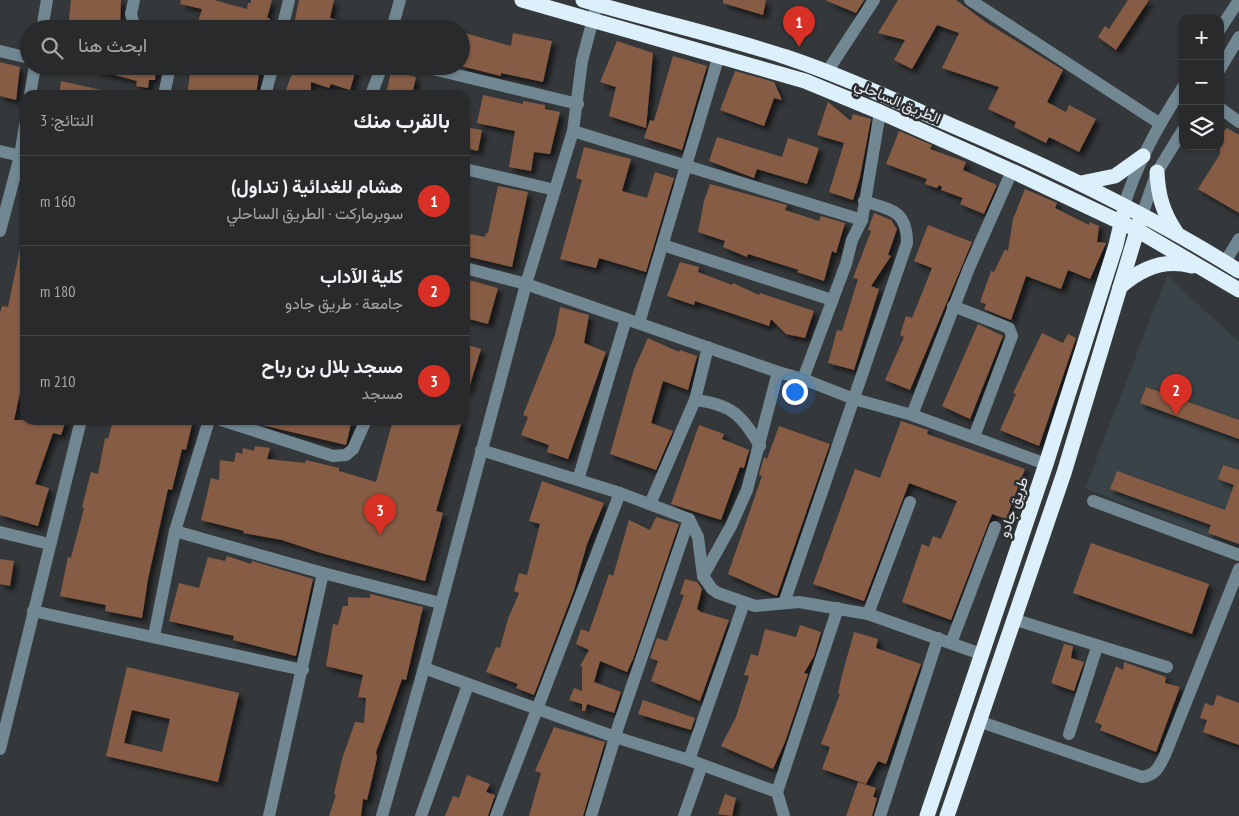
<!DOCTYPE html>
<html lang="ar">
<meta charset="utf-8">
<style>
body{margin:0;font-family:"PT Sans Narrow",Vazirmatn,sans-serif;background:#343638;color:#f1f3f6;direction:rtl}
.controls{position:absolute;right:15px;top:15px;display:grid;overflow:hidden;border-radius:10px;box-shadow:0 1px 4px #0004}
.controls button{width:45px;height:45px;display:grid;place-items:center;padding:0;border:0;border-bottom:1px solid #444648;background:#282a2c;color:#f1f3f6;font:25px sans-serif}
.you{position:absolute;left:794px;top:391px;width:18px;height:18px;margin:-12px;border:4px solid #fff;border-radius:50%;background:#1a73e8;box-shadow:0 0 0 8px #1a73e833}
.badge{display:grid;place-items:center;width:32px;height:32px;border-radius:50%;background:#d93025;color:#fff;font-size:16px;font-weight:700}
.pin{position:absolute;translate:-50% -41px;filter:drop-shadow(0 1px 2px #0008)}
.pin::after{content:'';position:absolute;top:26px;width:18px;height:15px;background:inherit;clip-path:polygon(0 0,100% 0,50% 100%)}
.list{margin:0;padding:0;list-style:none}
h2{display:flex;justify-content:space-between;align-items:center;height:65px;margin:0;padding:0 20px;font-size:21px}
h2 small{font-size:16px;font-weight:400;color:#a5a7a9}
.list li{display:grid;grid-template-columns:32px 1fr auto;gap:15px;align-items:center;box-sizing:border-box;height:90px;padding:0 20px;border-top:1px solid #444648}
.list b{display:block;font-size:19px;white-space:nowrap}
.list p{margin:0;font-size:16px;white-space:nowrap;color:#a5a7a9}
.list em{font-size:16px;font-style:normal;color:#a5a7a9}
.icon{flex:none;width:28px;height:28px;fill:none;stroke:currentColor;stroke-width:2;stroke-linecap:round;stroke-linejoin:round}
.map{position:relative;flex:none;width:1239px;height:816px;overflow:hidden;direction:ltr}
.search{position:absolute;background:#282a2c;box-shadow:0 1px 4px #0004;left:20px;top:20px;width:450px;height:55px;display:flex;align-items:center;gap:12px;box-sizing:border-box;padding:0 18px;border-radius:28px;color:#a5a7a9;font-size:19px}
.panel{position:absolute;background:#282a2c;box-shadow:0 1px 4px #0004;left:20px;top:90px;width:450px;height:335px;border-radius:15px;direction:rtl}
.map>svg:first-child{display:block}
</style>
<div class="map">
<svg width="1239" height="816" viewBox="0 0 1239 816">
<defs>
<filter id="shadow"><feDropShadow dx="4.5" dy="4.5" stdDeviation="2.5" flood-color="#0009"/></filter>
</defs>
<rect width="100%" height="100%" fill="#35383a"/>
<polygon fill="#394348" points="1167,276 1239,342 1239,549 1085,488"/>
<g fill="#875b44" fill-rule="evenodd" filter="url(#shadow)">
<polygon points="71,0 121,0 120,29 68,29"/>
<polygon points="181,0 214,0 247,9 248,3 251,3 251,0 272,0 267,18 270,18 268,29 196,29 202,9 180,4"/>
<polygon points="299,0 334,0 330,18 357,26 357,29 293,29"/>
<polygon points="723,0 766,0 763,15 723,3"/>
<polygon points="825,0 864,0 856,13"/>
<polygon points="898,0 956,0 987,23 1063,70 1047,102 1066,112 1069,105 1096,119 1079,152 1049,137 1046,143 1014,127 1016,122 988,109 999,87 942,68 959,33 937,25 912,69 894,60 905,40 878,33"/>
<polygon points="1128,0 1149,0 1116,50 1098,37 1105,26 1109,29"/>
<polygon points="461,32 511,46 513,33 552,41 543,82 501,73 501,76 461,66"/>
<polygon points="617,41 653,53 646,128 609,116 616,87 600,82"/>
<polygon points="673,56 707,66 682,150 644,138 650,120 654,121"/>
<polygon points="0,62 20,67 16,100 0,96"/>
<polygon points="96,66 156,66 155,80 149,80 148,88 136,86 137,81 96,70"/>
<polygon points="191,66 208,66 209,69 226,74 228,66 260,66 256,95 187,95"/>
<polygon points="295,66 349,66 356,69 350,90 331,84 329,88 311,82 311,95 284,95"/>
<polygon points="391,71 416,77 412,95 386,95"/>
<polygon points="735,71 774,82 782,100 774,98 764,126 720,110"/>
<polygon points="61,81 101,90 101,95 59,95"/>
<polygon points="483,95 523,104 523,101 545,105 545,109 560,112 550,154 534,152 531,171 509,167 515,131 477,123"/>
<polygon points="828,102 851,121 853,114 871,119 860,177 853,200 829,192 844,143 817,135"/>
<polygon points="465,127 482,130 478,151 465,148"/>
<polygon points="1227,128 1239,135 1239,213 1198,189 1220,154 1220,136"/>
<polygon points="899,131 932,145 930,149 966,162 963,170 997,185 984,214 960,204 963,198 941,190 942,187 939,185 937,188 925,184 927,179 886,164"/>
<polygon points="717,137 782,157 788,138 819,148 807,184 757,169 754,178 709,161"/>
<polygon points="584,147 631,159 622,191 647,198 655,172 674,178 646,272 599,258 596,268 560,259 582,180 576,178"/>
<polygon points="710,184 787,205 785,210 819,221 821,216 845,223 836,253 832,251 824,281 797,272 799,270 748,254 747,257 723,247 725,241 698,232 704,201"/>
<polygon points="498,186 528,192 512,267 465,256 465,233 485,237 486,233 488,233"/>
<polygon points="1025,189 1057,203 1055,208 1089,225 1090,222 1099,226 1097,242 1106,243 1090,279 1068,270 1061,289 1026,276 1011,320 984,309 986,304 980,302 991,271 994,272 1005,249 1008,251 1013,219"/>
<polygon points="874,213 891,220 897,229 888,255 891,256 871,286 879,289 854,370 828,363 837,330 842,331 858,279 853,278 871,231 868,230"/>
<polygon points="928,225 972,242 910,390 885,380 904,337 900,335 906,316 912,318 932,268 914,261"/>
<polygon points="20,249 25,250 25,381 23,380 14,420 66,420 61,435 53,433 35,484 49,488 38,526 0,515 0,313 2,306 8,307"/>
<polygon points="680,262 699,267 698,272 732,285 733,283 759,295 760,293 814,311 805,338 786,334 771,319 769,326 695,301 694,305 667,296"/>
<polygon points="465,279 498,288 488,324 465,318"/>
<polygon points="560,307 589,315 584,343 606,352 568,459 547,452 549,445 521,435 528,417 523,415 555,335"/>
<polygon points="978,324 1003,336 970,419 942,406"/>
<polygon points="1042,333 1063,343 1068,334 1076,338 1039,446 1000,430 1016,394 1013,393"/>
<polygon points="648,338 679,352 680,350 697,356 688,390 663,381 651,423 673,431 656,470 610,454 634,369"/>
<polygon points="465,344 481,349 468,391 465,390"/>
<polygon points="1146,387 1239,420 1239,439 1140,403"/>
<polygon points="113,420 193,420 186,450 182,449 172,490 168,489 148,579 142,618 105,611 106,605 60,596 68,557 71,558 84,508 82,507 91,472 98,474 105,438 108,439"/>
<polygon points="261,420 352,420 346,445 262,425"/>
<polygon points="393,420 462,420 436,511 443,513 425,581 321,553 282,540 243,533 244,531 201,520 211,478 219,480 220,460 234,462 236,452 242,454 243,448 254,451 255,446 270,448 267,459 305,463 306,460 339,468 339,471 376,482"/>
<polygon points="901,421 928,430 927,434 1025,469 1006,519 992,514 951,620 902,602 922,544 929,547 933,536 941,539 957,501 909,483 864,601 813,584 855,469 880,478"/>
<polygon points="699,425 724,434 722,439 749,450 744,468 740,467 721,520 671,504"/>
<polygon points="779,426 830,444 777,596 728,574 762,476 759,475 764,457 767,459"/>
<polygon points="1223,465 1239,470 1239,544 1208,533 1211,525 1110,489 1117,471 1225,510 1234,485 1218,479"/>
<polygon points="542,481 604,503 587,544 574,590 534,695 516,688 518,684 486,672 496,647 500,648 508,619 519,593 514,591 519,573 527,575 540,524 529,521"/>
<polygon points="656,517 679,524 633,659 627,672 600,661 594,682 621,692 614,713 587,704 585,711 582,711 582,704 569,700 574,688 582,691 582,667 580,666 589,650 576,644 581,629 589,632 609,574 613,576 629,520 650,530"/>
<polygon points="1091,543 1209,584 1192,634 1073,593"/>
<polygon points="227,556 251,564 252,561 313,579 296,656 233,640 234,636 169,621 179,583 199,588 208,557 225,561"/>
<polygon points="0,559 14,561 10,586 0,584"/>
<polygon points="685,579 697,582 702,589 697,609 701,612 729,620 700,701 651,681 658,661 650,658 657,638 667,641 684,595 680,594"/>
<polygon points="370,594 423,607 406,680 402,679 387,722 376,752 377,758 367,800 363,799 361,816 329,816 336,795 334,794 342,759 355,722 364,723 366,698 358,697 363,675 326,666 333,624 338,625 343,606 348,606 348,597 370,598"/>
<polygon points="800,625 821,632 814,656 804,673 808,674 785,742 773,769 721,746 736,717 749,676 744,675 751,654 758,656 765,629 796,637"/>
<polygon points="854,632 878,639 876,648 921,664 886,764 878,761 866,784 822,769 830,747 821,744 840,694 838,694 841,679"/>
<polygon points="1064,644 1073,646 1071,658 1084,662 1074,691 1051,683"/>
<polygon points="1124,662 1166,677 1165,683 1180,687 1156,752 1100,730 1102,725 1095,722 1116,666 1123,670"/>
<path d="M127,667L239,693L218,782L106,756ZM132,710L170,719L162,752L124,743Z"/>
<polygon points="1217,695 1239,703 1239,745 1203,732 1207,720 1200,718 1205,703 1213,706"/>
<polygon points="643,700 695,718 691,730 638,714"/>
<polygon points="554,727 605,742 583,816 529,816 541,773 535,771"/>
<polygon points="467,775 490,784 486,792 495,795 488,816 445,816 453,796 459,798"/>
<polygon points="858,782 876,788 873,797 877,798 872,816 846,816"/>
<polygon points="725,794 736,798 732,816 718,814"/>
</g>
<g fill="none" stroke-linecap="round" stroke-linejoin="round">
<g stroke="#718792" stroke-width="12">
<polyline points="134,0 131,14 135,29"/>
<polyline points="970,0 1159,123"/>
<polyline points="42,29 47,0"/>
<polyline points="282,29 289,0"/>
<polyline points="392,29 400,0"/>
<polyline points="1220,29 1239,0"/>
<polyline points="0,51 29,58"/>
<polyline points="420,66 578,104"/>
<polyline points="1220,69 1239,37"/>
<polyline points="827,72 874,0"/>
<polyline points="30,95 35,66"/>
<polyline points="164,95 170,66"/>
<polyline points="265,95 273,66"/>
<polyline points="371,95 382,66"/>
<polyline points="1220,108 1239,122"/>
<polyline points="573,131 862,220"/>
<polyline points="0,151 25,157"/>
<polyline points="465,169 555,190"/>
<path d="M1124,206C1137,163 1158,125 1183,87"/>
<polyline points="1142,215 1157,172 1183,130"/>
<polyline points="0,231 20,156 25,125"/>
<polyline points="663,245 832,300"/>
<polyline points="1225,262 1239,239"/>
<polyline points="465,268 526,284 778,372 803,379 854,399 912,415 1046,464"/>
<polyline points="953,306 1009,328 1012,336 974,437"/>
<polyline points="639,323 719,55"/>
<polyline points="803,379 846,264 852,240 862,220 880,112"/>
<path d="M695,400C731,404 742,415 760,446"/>
<polyline points="912,415 969,268 1012,171"/>
<polyline points="221,420 333,456 346,455 353,449 366,420"/>
<polyline points="481,450 620,493 689,519 698,537 703,576 712,589 718,593 755,606 799,602 868,614 981,654"/>
<polyline points="578,480 626,319"/>
<polyline points="1093,501 1239,555"/>
<polyline points="650,504 695,400 708,347"/>
<polyline points="175,531 323,573 440,603"/>
<polyline points="0,532 49,544"/>
<polyline points="703,576 731,526 747,490 778,372"/>
<path d="M784,603L907,243C907,210 891,210 864,201"/>
<polyline points="33,611 303,670"/>
<polyline points="868,614 910,502"/>
<polyline points="1013,619 1167,667"/>
<polyline points="154,636 175,531 209,420"/>
<polyline points="951,643 995,527"/>
<polyline points="424,668 615,737 689,760 777,792 838,608"/>
<path d="M978,721L1142,777C1156,775 1159,767 1165,755L1239,569"/>
<polyline points="1069,734 1097,647"/>
<polyline points="0,749 81,420"/>
<polyline points="689,760 744,603"/>
<polyline points="777,792 784,816"/>
<polyline points="269,816 323,573"/>
<polyline points="382,816 424,668 526,284 573,131 582,61 597,4"/>
<polyline points="421,816 468,685"/>
<polyline points="496,816 620,493"/>
<polyline points="591,816 619,724 689,519"/>
<polyline points="684,816 702,765"/>
<polyline points="880,816 938,638"/>
</g>
<g stroke="#dbf0fb" stroke-width="15">
<polyline points="522,0 805,81 880,112 1012,171 1137,230 1239,290"/>
<path d="M583,0C650,20 719,35 786,57C843,76 898,102 953,126C1052,168 1148,214 1239,271"/>
<path d="M1157,172C1158,195 1163,213 1176,232"/>
<polyline points="1081,183 1115,176 1143,156"/>
<path d="M1120,287C1140,269 1164,258 1192,266"/>
<polyline points="927,816 1046,464 1116,245 1123,215"/>
<polyline points="947,816 1064,473 1140,221"/>
</g>
</g>
<g text-anchor="middle" dominant-baseline="central" stroke-width="5" stroke-linejoin="round" paint-order="stroke">
<g font-size="15" fill="#e4e6e8" stroke="#2b2e30">
<text transform="translate(898 101) rotate(23)">الطريق الساحلي</text>
<text transform="translate(1013 507) rotate(-71)">طريق جادو</text>
</g>
</g>
</svg>
<div class="controls">
<button>+</button>
<button>−</button>
<button><svg class="icon" aria-label="layers" viewBox="0 0 24 24"><path d="M12 4l9 5-9 5-9-5zM3 14l9 5 9-5"/></svg></button>
</div>
<div class="you"></div>
<div class="pin badge" style="left:799px;top:47px">1</div>
<div class="pin badge" style="left:1176px;top:415px">2</div>
<div class="pin badge" style="left:380px;top:535px">3</div>
<div class="search"><svg class="icon" aria-label="search" viewBox="0 0 24 24"><circle cx="10" cy="10" r="6"/><path d="M15 15l6 6"/></svg>ابحث هنا</div>
<section class="panel">
<h2>بالقرب منك<small>النتائج: 3</small></h2>
<ul class="list">
<li><span class="badge">1</span><div><b>هشام للغدائية ( تداول)</b><p>سوبرماركت · الطريق الساحلي</p></div><em>160 m</em></li>
<li><span class="badge">2</span><div><b>كلية الآداب</b><p>جامعة · طريق جادو</p></div><em>180 m</em></li>
<li><span class="badge">3</span><div><b>مسجد بلال بن رباح</b><p>مسجد</p></div><em>210 m</em></li>
</ul>
</section>
</div>
